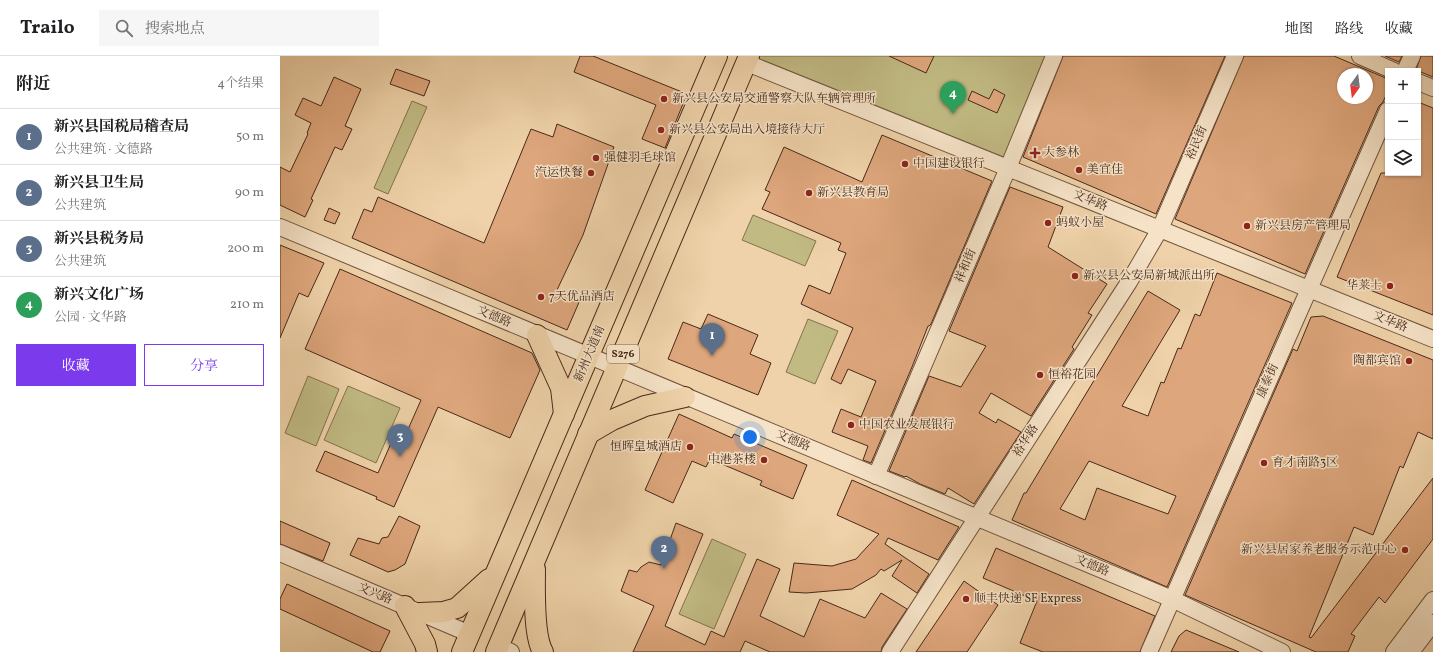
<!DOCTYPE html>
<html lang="zh">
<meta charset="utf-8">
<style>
body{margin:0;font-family:Vollkorn,"Noto Serif SC",serif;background:#f6f6f6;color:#202124}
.controls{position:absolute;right:12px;top:12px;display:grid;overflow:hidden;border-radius:0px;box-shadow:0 1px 3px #0004}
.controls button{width:36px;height:36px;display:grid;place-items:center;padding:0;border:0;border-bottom:1px solid #e0e0e0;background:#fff;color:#202124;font:20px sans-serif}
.compass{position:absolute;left:1057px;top:12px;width:36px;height:36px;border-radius:50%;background:#fff;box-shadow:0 1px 3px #0004;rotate:194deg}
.you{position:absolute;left:470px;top:381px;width:14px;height:14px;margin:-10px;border:3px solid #fff;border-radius:50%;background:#1a73e8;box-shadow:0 0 0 6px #1a73e833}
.badge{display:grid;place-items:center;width:26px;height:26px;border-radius:50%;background:#7c3aed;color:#fff;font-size:13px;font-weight:700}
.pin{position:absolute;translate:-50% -33px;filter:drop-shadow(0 1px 2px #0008)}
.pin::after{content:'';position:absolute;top:21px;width:14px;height:12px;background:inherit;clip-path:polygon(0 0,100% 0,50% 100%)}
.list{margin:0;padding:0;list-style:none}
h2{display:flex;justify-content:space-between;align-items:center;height:52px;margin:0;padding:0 16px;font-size:17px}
h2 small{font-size:13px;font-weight:400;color:#757577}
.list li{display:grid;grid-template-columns:26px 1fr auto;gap:12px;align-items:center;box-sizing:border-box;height:56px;padding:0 16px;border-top:1px solid #e0e0e0}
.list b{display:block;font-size:15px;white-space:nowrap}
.list p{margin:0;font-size:13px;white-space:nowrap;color:#757577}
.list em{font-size:13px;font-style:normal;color:#757577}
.actions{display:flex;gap:8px;padding:12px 16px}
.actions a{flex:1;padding:9px 0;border:1px solid #7c3aed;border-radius:0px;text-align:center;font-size:14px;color:#7c3aed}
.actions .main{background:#7c3aed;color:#fff}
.icon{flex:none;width:22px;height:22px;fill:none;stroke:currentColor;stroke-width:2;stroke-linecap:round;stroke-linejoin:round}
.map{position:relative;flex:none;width:1153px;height:596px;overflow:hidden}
header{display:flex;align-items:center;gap:24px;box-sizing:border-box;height:56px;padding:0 20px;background:#fff;border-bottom:1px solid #e0e0e0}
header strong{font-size:19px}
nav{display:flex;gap:22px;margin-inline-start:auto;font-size:14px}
.search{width:280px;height:36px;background:#f6f6f6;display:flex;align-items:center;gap:10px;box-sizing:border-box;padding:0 14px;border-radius:0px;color:#757577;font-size:15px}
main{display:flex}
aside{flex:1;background:#fff}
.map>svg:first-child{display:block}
</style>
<header>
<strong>Trailo</strong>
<div class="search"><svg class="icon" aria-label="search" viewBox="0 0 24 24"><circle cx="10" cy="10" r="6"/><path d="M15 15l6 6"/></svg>搜索地点</div>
<nav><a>地图</a><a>路线</a><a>收藏</a></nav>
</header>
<main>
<aside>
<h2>附近<small>4个结果</small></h2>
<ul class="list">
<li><span class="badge" style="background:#5c6f8a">1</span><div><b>新兴县国税局稽查局</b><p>公共建筑 · 文德路</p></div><em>50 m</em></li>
<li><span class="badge" style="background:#5c6f8a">2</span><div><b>新兴县卫生局</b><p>公共建筑</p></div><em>90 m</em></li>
<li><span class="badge" style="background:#5c6f8a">3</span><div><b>新兴县税务局</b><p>公共建筑</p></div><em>200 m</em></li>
<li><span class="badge" style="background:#2e9e5b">4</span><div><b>新兴文化广场</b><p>公园 · 文华路</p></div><em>210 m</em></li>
</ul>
<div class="actions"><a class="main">收藏</a><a>分享</a></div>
</aside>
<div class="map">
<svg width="1153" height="596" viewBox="0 0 1153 596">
<rect width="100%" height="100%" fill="#efd2a9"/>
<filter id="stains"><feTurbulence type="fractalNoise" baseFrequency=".005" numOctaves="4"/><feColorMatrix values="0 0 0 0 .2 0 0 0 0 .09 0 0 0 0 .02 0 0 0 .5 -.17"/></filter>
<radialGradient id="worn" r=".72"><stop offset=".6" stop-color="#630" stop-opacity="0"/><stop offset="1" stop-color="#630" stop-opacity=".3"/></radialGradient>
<g fill="#c1ba83" stroke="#84724e">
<polygon points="469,0 774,0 728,112"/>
<polygon points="132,45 147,51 108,138 94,132"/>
<polygon points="473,159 536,185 525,210 462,184"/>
<polygon points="528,263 558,275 535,328 506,316"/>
<polygon points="28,320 59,333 36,390 5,377"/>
<polygon points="68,330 120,352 96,407 44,384"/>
<polygon points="432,483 466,498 434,573 399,558"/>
</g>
<g fill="#dea67c" stroke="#482919" fill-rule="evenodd">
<polygon points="300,0 313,0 407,38 385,92 362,83 376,49 294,16"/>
<polygon points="609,0 654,0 646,17"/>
<polygon points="783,0 945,0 876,158 743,101"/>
<path d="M964,0H1054L1108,23V35L1103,46L1099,50L1025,218L895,163ZM1063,18H1087V42H1063Z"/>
<polygon points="1105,0 1122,0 1119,6"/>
<polygon points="1141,0 1153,0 1153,21 1136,14"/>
<polygon points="116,13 150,25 144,40 110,28"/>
<polygon points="54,21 81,33 65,70 72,73 62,94 55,91 31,143 33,144 25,161 0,149 0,111 10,116 28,78 27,77 31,67 15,59 23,42 41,50"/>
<polygon points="714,33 725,39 717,57 688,44 692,35 709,43"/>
<polygon points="1138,46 1153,52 1153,259 1057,221 1101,117 1138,117"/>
<polygon points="277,68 334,91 303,179 277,234 300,244 287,274 72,182 84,153 92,156 98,141 204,187 251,73 273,81"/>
<polygon points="602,79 712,125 651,268 649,270 648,270 632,311 591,407 583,404 588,390 552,376 561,353 581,361 596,325 568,313 561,328 551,323 573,272 521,248 529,229 550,238 566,197 558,194 561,187 482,153 490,136 485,134 504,91 582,126"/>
<polygon points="730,131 783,151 768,191 827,228 808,257 812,259 792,291 794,293 751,360 711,337 699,357 716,367 718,363 741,376 694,448 668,432 665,438 640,428 626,420 625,421 609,415 649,320 681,331 706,290 669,275"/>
<polygon points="49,152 60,157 55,168 44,164"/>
<polygon points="0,189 44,207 28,241 19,237 0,282"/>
<polygon points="60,213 252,297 260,314 230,382 158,351 114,451 96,443 97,441 36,415 45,395 98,417 112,385 121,389 141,344 25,293"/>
<path d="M937,217L1012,247L887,531L732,464L744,437H746L868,235L900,254L842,350L868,360L881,326L884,327L898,292L901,293L915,258L920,260ZM809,405L896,440L888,458L817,432L805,464L780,453Z"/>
<polygon points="428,258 478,279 470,298 491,307 478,339 388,303 403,266 421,273"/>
<polygon points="1043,260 1153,304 1153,383 1138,376 1123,412 1120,410 1093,479 1074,471 1029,581 1031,582 1153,422 1153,483 1105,547 1099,541 1071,578 1075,580 1068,596 1036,596 905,539 1013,293 1017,295 1031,261"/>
<polygon points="399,358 452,382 454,378 527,409 513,443 480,429 482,425 430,403 426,411 412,405 393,447 365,434"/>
<polygon points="572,424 679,471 658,504 608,482 605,488 649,518 637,537 612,520 622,504 604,515 601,513 596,519 572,533 526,537 509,536 514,507 552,510 576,503 599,478 557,459"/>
<polygon points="119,460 140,470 125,508 115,514 108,516 70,499 78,482 99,488 102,482 108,481"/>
<polygon points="0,465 50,487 43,505 0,488"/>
<polygon points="396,467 423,478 385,570 425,589 431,575 444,581 477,503 500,513 480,560 524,581 540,543 585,562 601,537 627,553 602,591 601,596 490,596 465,585 460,596 353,596 374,550 341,535 349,514 357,516 361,511 369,506 381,509"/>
<polygon points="716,492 875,560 860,596 763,596 740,587 757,545 703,522"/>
<polygon points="684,525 718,549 687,596 636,596"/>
<polygon points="7,528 110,575 100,596 93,596 0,553 0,543"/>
<polygon points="906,574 959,596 891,596 899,580"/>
</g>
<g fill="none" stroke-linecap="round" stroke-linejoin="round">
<defs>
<g id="minor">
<polyline points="1080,0 1114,15"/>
<polyline points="467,7 1153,283"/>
<polyline points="1125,15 1132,0"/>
<polyline points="1138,26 1153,32"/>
<polyline points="0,171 892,543 1002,596"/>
<polyline points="596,420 728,112 774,0"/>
<polyline points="0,497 190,578"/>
<polyline points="218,590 231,596"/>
<polyline points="610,596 849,226 880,173 955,0"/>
<polyline points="869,596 1108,54"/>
<polyline points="1114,596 1153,544"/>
<polyline points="1131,596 1153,567"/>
</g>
<g id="major">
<polyline points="257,279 281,332 284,358"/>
<polyline points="308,378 332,364 365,350 405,341"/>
<path d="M255,513C255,534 253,579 263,596"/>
<polyline points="125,550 145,588 147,596"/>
<polyline points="140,557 163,556 177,552 209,523"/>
<polyline points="182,596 437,0"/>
<polyline points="216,596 469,0"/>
</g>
</defs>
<use href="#minor" stroke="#72533d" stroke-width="18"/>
<use href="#major" stroke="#482919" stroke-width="22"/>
<use href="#minor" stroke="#f5e2c7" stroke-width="16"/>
<use href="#major" stroke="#efd2a9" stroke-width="20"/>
</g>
<g fill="#8f2418" stroke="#f5e2c7" stroke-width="1.5">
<circle cx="384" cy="43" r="4"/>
<circle cx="381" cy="74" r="4"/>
<path d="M753 91h4v4h4v4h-4v4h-4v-4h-4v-4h4z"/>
<circle cx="316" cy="102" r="4"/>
<circle cx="625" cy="108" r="4"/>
<circle cx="799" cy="114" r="4"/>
<circle cx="311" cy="117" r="4"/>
<circle cx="529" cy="137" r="4"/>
<circle cx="768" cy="167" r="4"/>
<circle cx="967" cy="170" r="4"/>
<circle cx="795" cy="220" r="4"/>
<circle cx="1110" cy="230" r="4"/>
<circle cx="261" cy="241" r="4"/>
<circle cx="1129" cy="305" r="4"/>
<circle cx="760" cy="319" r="4"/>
<circle cx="571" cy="369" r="4"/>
<circle cx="410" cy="391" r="4"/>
<circle cx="484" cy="404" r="4"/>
<circle cx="984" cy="407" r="4"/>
<circle cx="1125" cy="494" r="4"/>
<circle cx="686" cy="543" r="4"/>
</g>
<g text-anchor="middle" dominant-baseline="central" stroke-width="3" stroke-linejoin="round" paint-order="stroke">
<rect fill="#f5e2c7" stroke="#7c604d" stroke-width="1" x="327" y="289" width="32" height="18" rx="3"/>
<g font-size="11" font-weight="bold" fill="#482919">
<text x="343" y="298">S276</text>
</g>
<g font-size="12" fill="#482919" stroke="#f5e2c7" text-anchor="start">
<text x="392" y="43">新兴县公安局交通警察大队车辆管理所</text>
<text x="389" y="74">新兴县公安局出入境接待大厅</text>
<text x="763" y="97">大参林</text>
<text x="324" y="102">强健羽毛球馆</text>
<text x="633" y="108">中国建设银行</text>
<text x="807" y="114">美宜佳</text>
<text x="303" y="117" text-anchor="end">汽运快餐</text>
<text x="537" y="137">新兴县教育局</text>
<text x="776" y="167">蚂蚁小屋</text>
<text x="975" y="170">新兴县房产管理局</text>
<text x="803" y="220">新兴县公安局新城派出所</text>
<text x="1102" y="230" text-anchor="end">华莱士</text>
<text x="269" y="241">7天优品酒店</text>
<text x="1121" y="305" text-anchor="end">陶都宾馆</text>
<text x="768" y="319">恒裕花园</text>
<text x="579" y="369">中国农业发展银行</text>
<text x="402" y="391" text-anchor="end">恒晖皇城酒店</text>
<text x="476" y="404" text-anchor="end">中港茶楼</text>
<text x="992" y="407">育才南路3区</text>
<text x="1117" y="494" text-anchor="end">新兴县居家养老服务示范中心</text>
<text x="694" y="543">顺丰快递 SF Express</text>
</g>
<g font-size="12" fill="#482919" stroke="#f5e2c7">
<text transform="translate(917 87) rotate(-67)">裕民街</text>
<text transform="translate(810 145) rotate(22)">文华路</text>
<text transform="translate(686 210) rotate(-67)">祥和街</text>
<text transform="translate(214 261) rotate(23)">文德路</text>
<text transform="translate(1110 266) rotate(22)">文华路</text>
<text transform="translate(310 298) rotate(-67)">新州大道南</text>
<text transform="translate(988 325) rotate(-66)">康泰街</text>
<text transform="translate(513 385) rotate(23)">文德路</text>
<text transform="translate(746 385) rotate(-57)">裕华路</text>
<text transform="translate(812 510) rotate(23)">文德路</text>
<text transform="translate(95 538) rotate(23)">文兴路</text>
</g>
</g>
<rect width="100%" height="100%" filter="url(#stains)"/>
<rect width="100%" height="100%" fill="url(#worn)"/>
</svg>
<div class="controls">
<button>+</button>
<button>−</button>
<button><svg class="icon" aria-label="layers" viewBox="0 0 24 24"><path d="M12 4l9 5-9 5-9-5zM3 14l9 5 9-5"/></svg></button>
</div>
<svg class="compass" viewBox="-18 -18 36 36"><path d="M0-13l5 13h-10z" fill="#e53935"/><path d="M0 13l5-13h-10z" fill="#757577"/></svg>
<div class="you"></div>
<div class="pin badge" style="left:432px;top:300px;background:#5c6f8a">1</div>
<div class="pin badge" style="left:384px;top:513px;background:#5c6f8a">2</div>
<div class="pin badge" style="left:120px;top:401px;background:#5c6f8a">3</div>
<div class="pin badge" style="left:673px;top:58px;background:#2e9e5b">4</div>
</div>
</main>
